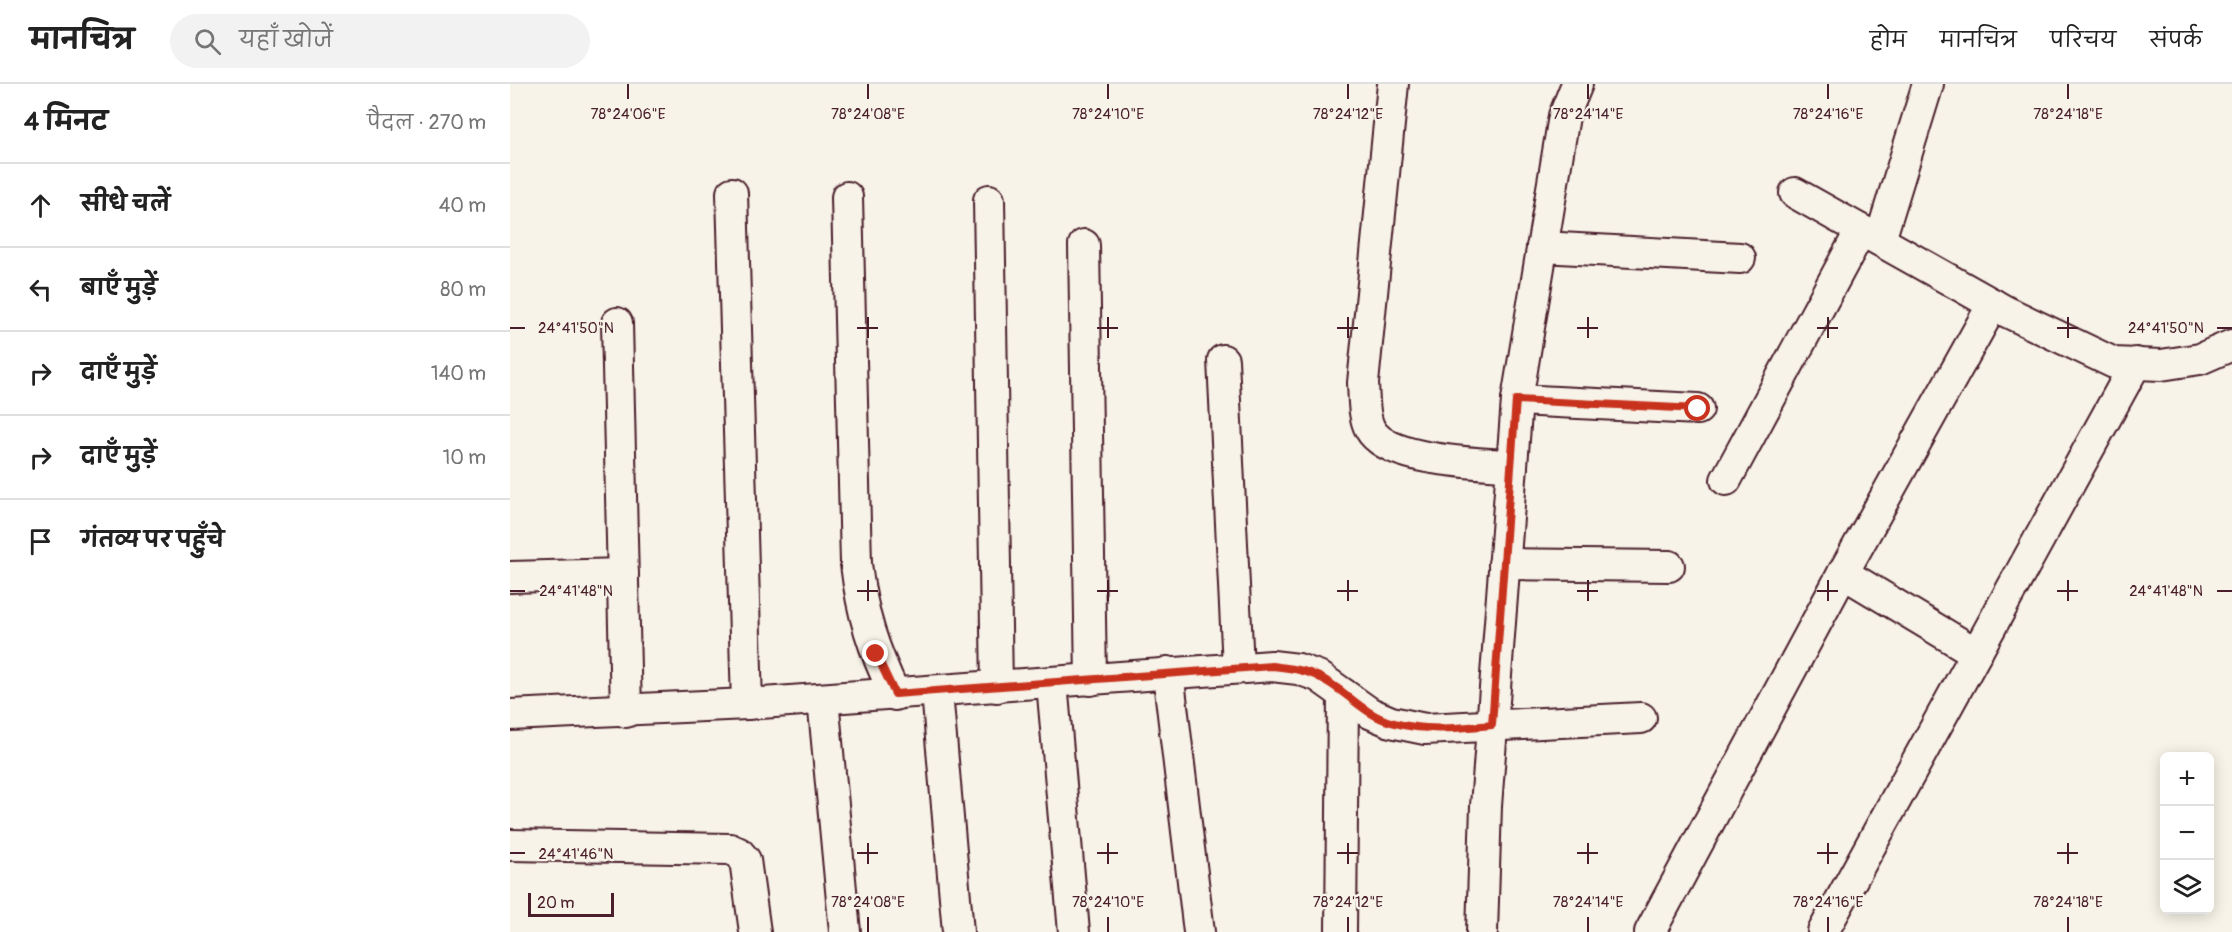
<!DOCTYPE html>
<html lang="hi">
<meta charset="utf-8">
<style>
body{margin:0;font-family:Pangolin,"Playpen Sans Deva",sans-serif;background:#f2f2f2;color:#222}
.controls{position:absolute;right:18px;bottom:18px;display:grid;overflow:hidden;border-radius:9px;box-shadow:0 3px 15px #0003}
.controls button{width:54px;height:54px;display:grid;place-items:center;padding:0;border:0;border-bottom:2px solid #e0e0e0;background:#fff;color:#222;font:30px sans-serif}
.scale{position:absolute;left:18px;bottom:15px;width:86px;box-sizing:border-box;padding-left:6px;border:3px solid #4a1f2b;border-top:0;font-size:16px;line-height:21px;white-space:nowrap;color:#4a1f2b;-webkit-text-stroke:4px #f7f3e8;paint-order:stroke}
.stop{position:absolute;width:18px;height:18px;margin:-14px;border:4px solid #c8321e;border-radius:50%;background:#fff}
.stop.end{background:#c8321e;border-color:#fff;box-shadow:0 2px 6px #0008}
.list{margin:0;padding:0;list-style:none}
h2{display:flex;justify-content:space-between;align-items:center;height:78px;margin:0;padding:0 24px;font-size:26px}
h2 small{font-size:20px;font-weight:400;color:#767676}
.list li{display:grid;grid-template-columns:39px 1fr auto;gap:18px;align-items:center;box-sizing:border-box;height:84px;padding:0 24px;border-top:2px solid #e0e0e0}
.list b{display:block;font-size:22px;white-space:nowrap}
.list em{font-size:20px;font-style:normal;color:#767676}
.icon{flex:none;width:33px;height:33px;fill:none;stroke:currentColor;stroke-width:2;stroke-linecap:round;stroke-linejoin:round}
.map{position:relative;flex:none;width:1722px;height:848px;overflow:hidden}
header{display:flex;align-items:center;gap:36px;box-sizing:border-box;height:84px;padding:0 30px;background:#fff;border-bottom:2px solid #e0e0e0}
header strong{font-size:28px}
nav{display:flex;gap:33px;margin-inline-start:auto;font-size:21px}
.search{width:420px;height:54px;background:#f2f2f2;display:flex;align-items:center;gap:15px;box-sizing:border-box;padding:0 21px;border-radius:33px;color:#767676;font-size:22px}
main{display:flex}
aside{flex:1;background:#fff}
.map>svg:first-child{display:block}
</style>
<header>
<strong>मानचित्र</strong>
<div class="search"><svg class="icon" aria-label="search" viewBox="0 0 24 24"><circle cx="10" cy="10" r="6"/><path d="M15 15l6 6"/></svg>यहाँ खोजें</div>
<nav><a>होम</a><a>मानचित्र</a><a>परिचय</a><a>संपर्क</a></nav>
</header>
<main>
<aside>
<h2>4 मिनट<small>पैदल · 270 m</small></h2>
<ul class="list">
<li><svg class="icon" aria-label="ahead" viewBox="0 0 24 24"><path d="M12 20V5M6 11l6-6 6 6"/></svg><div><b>सीधे चलें</b></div><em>40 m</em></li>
<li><svg class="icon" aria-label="left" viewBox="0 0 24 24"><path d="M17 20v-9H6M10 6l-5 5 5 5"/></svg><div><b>बाएँ मुड़ें</b></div><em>80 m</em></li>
<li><svg class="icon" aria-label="right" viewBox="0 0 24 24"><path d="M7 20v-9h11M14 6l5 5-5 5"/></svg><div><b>दाएँ मुड़ें</b></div><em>140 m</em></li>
<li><svg class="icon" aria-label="right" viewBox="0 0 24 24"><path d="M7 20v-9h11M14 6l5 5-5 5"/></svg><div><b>दाएँ मुड़ें</b></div><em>10 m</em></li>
<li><svg class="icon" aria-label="arrive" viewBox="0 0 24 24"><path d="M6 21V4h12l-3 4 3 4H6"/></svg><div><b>गंतव्य पर पहुँचे</b></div></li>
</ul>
</aside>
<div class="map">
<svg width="1722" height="848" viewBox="0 0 1722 848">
<rect width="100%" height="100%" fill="#f7f3e8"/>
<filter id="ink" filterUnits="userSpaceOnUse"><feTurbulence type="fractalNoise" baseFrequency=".0167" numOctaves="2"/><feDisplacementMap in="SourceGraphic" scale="12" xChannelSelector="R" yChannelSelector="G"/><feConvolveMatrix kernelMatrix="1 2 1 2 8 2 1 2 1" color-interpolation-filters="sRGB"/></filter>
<g filter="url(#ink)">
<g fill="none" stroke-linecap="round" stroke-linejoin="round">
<defs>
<g id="minor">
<path d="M883,0L853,299C854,313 853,332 860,345C878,378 968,378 1002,382"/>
<polyline points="222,109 237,620"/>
<polyline points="1285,109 1495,227 1604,279 1651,281 1690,275 1722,261"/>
<path d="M337,113L346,480C352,531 363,564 385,611"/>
<polyline points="479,116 487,603"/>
<polyline points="1370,156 1418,0"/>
<polyline points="574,161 581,596"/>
<polyline points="1032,163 1230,174"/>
<polyline points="107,239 116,628"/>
<polyline points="713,276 728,583"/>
<polyline points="1007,316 1188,325"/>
<polyline points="1216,396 1351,146"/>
<polyline points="994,480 1159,482"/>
<polyline points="1333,489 1466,569"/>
<polyline points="0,493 113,490"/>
<polyline points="658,588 689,848"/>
<polyline points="542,599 564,848"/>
<polyline points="427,608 448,848"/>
<polyline points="313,615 335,848"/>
<polyline points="0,631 237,620 762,582 788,585 808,592 860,629 881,638 915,645 1131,634"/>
<polyline points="0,761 220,765 229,769 235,776 245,848"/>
<polyline points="831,848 833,610"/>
<polyline points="972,848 976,722 1007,316 1054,32 1067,0"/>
<polyline points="1140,848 1333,489 1483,220"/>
<polyline points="1313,848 1626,279"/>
</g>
</defs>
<use href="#minor" stroke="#4a1f2b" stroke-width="34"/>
<use href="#minor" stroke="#f7f3e8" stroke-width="30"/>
</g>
</g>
<g fill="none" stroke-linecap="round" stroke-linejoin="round" filter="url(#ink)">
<path stroke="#c8321e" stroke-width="8" d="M366,570L385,610L762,582C777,584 793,585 807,592C834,604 852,630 881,638C914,648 949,644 982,641L1006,316L1188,325"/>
</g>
<path fill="none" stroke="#4a1f2b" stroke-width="2" d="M118,0V15M358,0V15M598,0V15M838,0V15M1078,0V15M1318,0V15M1558,0V15M358,233V254M598,233V254M838,233V254M1078,233V254M1318,233V254M1558,233V254M0,244H15M347,244H368M587,244H608M827,244H848M1067,244H1088M1307,244H1328M1547,244H1568M1707,244H1722M358,496V517M598,496V517M838,496V517M1078,496V517M1318,496V517M1558,496V517M0,507H15M347,507H368M587,507H608M827,507H848M1067,507H1088M1307,507H1328M1547,507H1568M1707,507H1722M358,759V780M598,759V780M838,759V780M1078,759V780M1318,759V780M1558,759V780M0,769H15M347,769H368M587,769H608M827,769H848M1067,769H1088M1307,769H1328M1547,769H1568M358,833V848M598,833V848M838,833V848M1078,833V848M1318,833V848M1558,833V848"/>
<g font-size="15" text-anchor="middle" fill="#4a1f2b" stroke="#f7f3e8" stroke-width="4.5" stroke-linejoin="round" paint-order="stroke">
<text x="118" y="35">78°24'06"E</text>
<text x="358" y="35">78°24'08"E</text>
<text x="598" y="35">78°24'10"E</text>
<text x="838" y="35">78°24'12"E</text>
<text x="1078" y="35">78°24'14"E</text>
<text x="1318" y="35">78°24'16"E</text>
<text x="1558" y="35">78°24'18"E</text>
<text x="66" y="249">24°41'50"N</text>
<text x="1656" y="249">24°41'50"N</text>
<text x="66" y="512">24°41'48"N</text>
<text x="1656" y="512">24°41'48"N</text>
<text x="66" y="775">24°41'46"N</text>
<text x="358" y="823">78°24'08"E</text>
<text x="598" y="823">78°24'10"E</text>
<text x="838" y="823">78°24'12"E</text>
<text x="1078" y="823">78°24'14"E</text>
<text x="1318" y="823">78°24'16"E</text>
<text x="1558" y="823">78°24'18"E</text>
</g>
</svg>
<div class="controls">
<button>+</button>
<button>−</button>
<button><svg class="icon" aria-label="layers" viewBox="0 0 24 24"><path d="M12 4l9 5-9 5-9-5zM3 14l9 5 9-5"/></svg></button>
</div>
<div class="scale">20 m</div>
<div class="stop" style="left:1188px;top:325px"></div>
<div class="stop end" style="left:366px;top:570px"></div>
</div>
</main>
